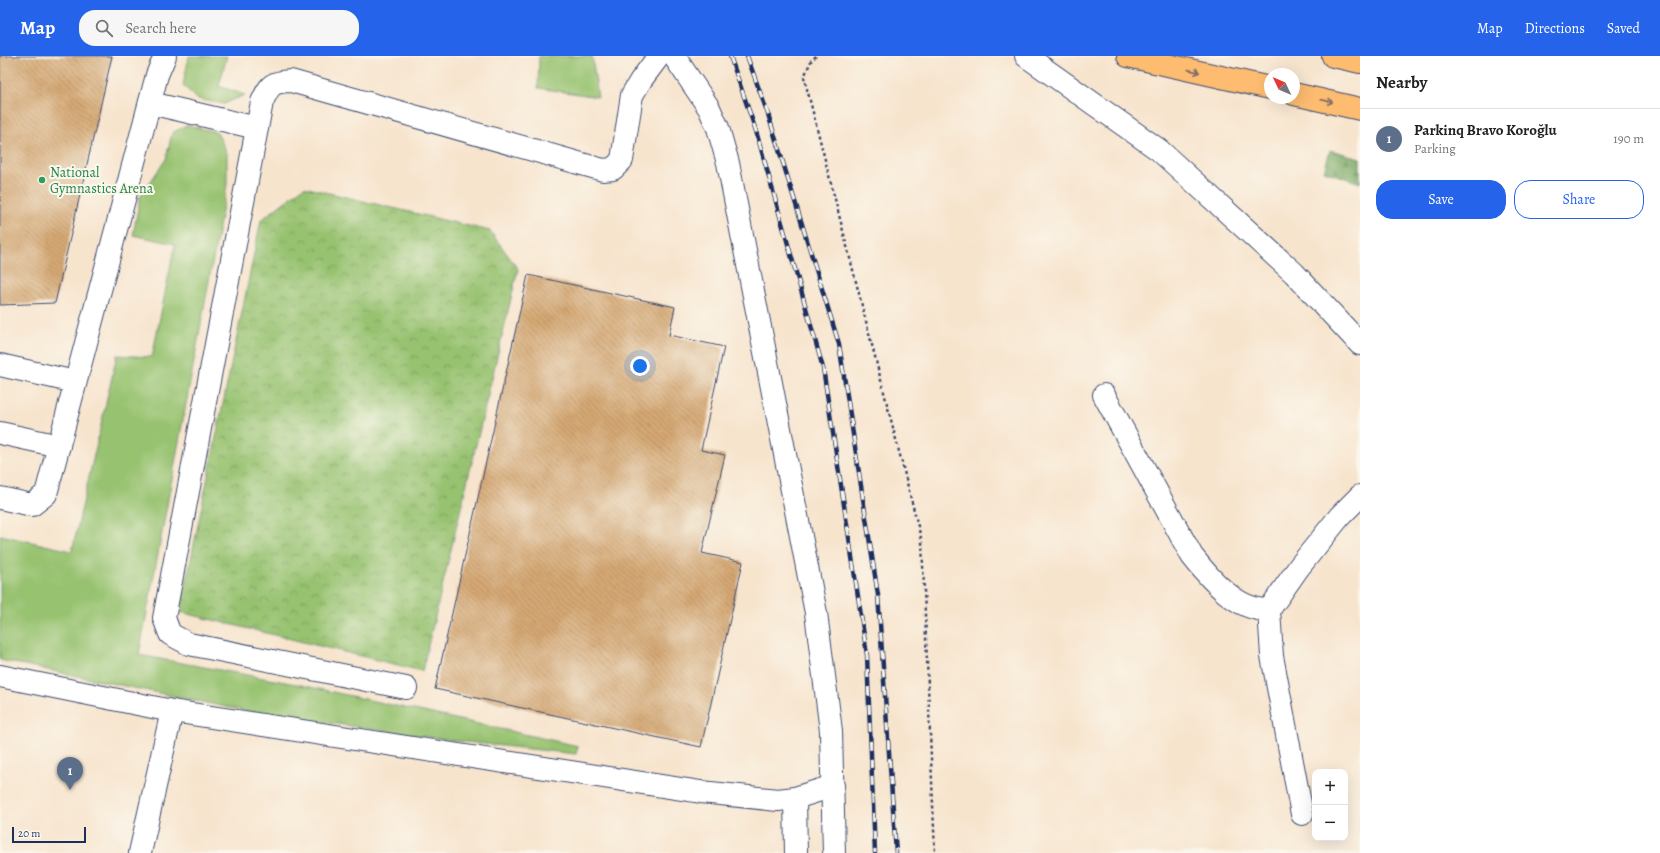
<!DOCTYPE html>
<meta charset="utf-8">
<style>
body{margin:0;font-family:Alegreya,serif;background:#f6f6f6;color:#202124}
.controls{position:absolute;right:12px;bottom:12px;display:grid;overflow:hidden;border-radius:8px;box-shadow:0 4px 16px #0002}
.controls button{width:36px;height:36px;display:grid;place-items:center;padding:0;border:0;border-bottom:1px solid #e0e0e0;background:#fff;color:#202124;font:20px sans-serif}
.compass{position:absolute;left:1264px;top:12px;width:36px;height:36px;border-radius:50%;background:#fff;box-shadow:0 4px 16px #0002;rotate:314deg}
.scale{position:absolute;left:12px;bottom:10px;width:74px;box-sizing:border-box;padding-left:4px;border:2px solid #1b2f5e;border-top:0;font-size:11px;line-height:14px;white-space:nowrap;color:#1b2f5e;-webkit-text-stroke:3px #fbf7ec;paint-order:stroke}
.you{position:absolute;left:640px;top:310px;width:14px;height:14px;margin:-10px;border:3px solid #fff;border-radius:50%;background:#1a73e8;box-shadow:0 0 0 6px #1a73e833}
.badge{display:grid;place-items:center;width:26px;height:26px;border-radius:50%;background:#2563eb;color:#fff;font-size:13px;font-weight:700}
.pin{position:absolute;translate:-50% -33px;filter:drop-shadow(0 1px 2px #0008)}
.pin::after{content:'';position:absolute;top:21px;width:14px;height:12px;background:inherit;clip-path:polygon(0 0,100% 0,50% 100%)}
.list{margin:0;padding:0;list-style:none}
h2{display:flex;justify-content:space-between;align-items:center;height:52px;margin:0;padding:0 16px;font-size:17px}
h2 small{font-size:13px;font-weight:400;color:#757577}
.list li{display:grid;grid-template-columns:26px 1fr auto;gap:12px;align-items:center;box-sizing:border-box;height:60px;padding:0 16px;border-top:1px solid #e0e0e0}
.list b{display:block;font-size:15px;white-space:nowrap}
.list p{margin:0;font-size:13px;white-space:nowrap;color:#757577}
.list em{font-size:13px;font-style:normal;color:#757577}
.actions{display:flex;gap:8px;padding:12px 16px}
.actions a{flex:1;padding:9px 0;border:1px solid #2563eb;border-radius:16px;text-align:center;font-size:14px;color:#2563eb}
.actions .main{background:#2563eb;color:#fff}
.icon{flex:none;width:22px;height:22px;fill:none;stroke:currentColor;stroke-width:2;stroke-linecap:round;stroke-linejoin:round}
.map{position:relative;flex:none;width:1360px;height:797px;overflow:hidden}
header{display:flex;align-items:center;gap:24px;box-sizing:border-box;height:56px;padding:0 20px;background:#2563eb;color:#fff}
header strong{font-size:19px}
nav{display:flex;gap:22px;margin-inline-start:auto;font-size:14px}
.search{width:280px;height:36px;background:#f6f6f6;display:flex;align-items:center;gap:10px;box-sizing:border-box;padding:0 14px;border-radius:16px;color:#757577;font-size:15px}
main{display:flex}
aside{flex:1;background:#fff}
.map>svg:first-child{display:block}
</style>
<header>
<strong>Map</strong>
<div class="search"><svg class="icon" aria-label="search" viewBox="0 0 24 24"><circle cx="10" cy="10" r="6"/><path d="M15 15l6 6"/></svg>Search here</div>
<nav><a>Map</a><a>Directions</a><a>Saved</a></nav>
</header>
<main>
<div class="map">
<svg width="1360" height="797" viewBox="0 0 1360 797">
<defs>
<pattern id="forest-firs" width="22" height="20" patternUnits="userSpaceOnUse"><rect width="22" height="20" fill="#79a862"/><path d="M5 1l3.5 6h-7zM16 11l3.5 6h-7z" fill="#628954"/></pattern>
<pattern id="park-crowns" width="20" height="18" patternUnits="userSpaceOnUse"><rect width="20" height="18" fill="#97c270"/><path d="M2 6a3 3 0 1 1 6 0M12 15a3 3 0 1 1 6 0" fill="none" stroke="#7a9e5f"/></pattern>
<pattern id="building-back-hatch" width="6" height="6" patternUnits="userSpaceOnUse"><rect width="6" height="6" fill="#d5a873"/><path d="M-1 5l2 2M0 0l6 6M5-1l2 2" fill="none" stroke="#ac8962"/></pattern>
</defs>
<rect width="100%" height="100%" fill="#fbf7ec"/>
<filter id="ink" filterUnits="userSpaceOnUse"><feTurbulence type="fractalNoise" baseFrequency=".025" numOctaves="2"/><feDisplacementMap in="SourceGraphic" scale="8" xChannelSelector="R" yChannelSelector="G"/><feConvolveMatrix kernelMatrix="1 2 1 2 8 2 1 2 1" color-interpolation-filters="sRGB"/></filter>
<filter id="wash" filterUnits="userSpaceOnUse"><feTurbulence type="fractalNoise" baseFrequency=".012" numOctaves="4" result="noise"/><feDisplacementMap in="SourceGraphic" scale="16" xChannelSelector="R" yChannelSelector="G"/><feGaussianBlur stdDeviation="0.9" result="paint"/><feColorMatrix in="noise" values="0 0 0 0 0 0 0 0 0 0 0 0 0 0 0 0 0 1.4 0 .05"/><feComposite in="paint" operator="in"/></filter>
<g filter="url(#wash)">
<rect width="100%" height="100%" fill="#f7e4cd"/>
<g fill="#97c270" stroke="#597867">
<polygon points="189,0 227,0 219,30 245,39 224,48 197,43 183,29"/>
<polygon points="539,0 592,0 598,41 538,32"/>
<polygon points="187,69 217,76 227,97 227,129 139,599 301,629 578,690 576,698 457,685 245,655 0,604 0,479 72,495 117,299 152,301 175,188 133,179 140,141 166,103 172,77"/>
</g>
<polygon fill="url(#forest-firs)" stroke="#4a6c60" points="1330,94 1360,102 1360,127 1324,115"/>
<polygon fill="url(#park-crowns)" stroke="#597867" points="304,131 490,175 518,213 422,615 180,556 261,164"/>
<g id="blocks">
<g fill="url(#building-back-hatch)">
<polygon points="0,0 112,0 55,247 0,249"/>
<polygon points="528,219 675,251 669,279 724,291 701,394 725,399 702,497 743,506 701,691 435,633"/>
</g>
</g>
</g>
<g filter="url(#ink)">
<use href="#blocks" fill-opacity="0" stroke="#3c4a6f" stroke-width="1"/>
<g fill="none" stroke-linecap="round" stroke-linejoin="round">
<defs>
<g id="minor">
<polyline points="674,0 709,52 718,72 728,107 816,557 831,675 834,797"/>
<polyline points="1026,0 1159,94 1294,217 1360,288"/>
<polyline points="150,47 257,72"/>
<polyline points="0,309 75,326"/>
<path d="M1104,339L1192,500C1210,523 1237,555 1269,554"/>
<polyline points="0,377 59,390"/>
<polyline points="0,442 32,449 46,438 157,19 165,0"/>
<polyline points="0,620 172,655 701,736 778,744 795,742 833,730"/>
<path d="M406,632L189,588L170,578L164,562L262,46C270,29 271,26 291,25L603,114L613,113L622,104L632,39L641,24L659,0"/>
<polyline points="795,742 796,797"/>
<polyline points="1302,758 1272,600 1269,554 1299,511 1340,460 1360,440"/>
<polyline points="140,797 172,655"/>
</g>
<g id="major">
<polyline points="1128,0 1270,32"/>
<polyline points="1333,0 1360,6"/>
<polyline points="1294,38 1360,53"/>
</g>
</defs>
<use href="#minor" stroke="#3c4a6f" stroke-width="24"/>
<use href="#major" stroke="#3c4a6f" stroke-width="24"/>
<polyline stroke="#3c4a6f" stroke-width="2.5" stroke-dasharray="3 3" stroke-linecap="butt" points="816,0 811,5 804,21 922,486 935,797"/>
<use href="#minor" stroke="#fff" stroke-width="22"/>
<use href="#major" stroke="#fdbc70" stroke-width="22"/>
<defs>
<g id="rail">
<polyline points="730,0 756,75 823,312 867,599 875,797"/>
<polyline points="747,0 768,58 839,288 878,539 896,797"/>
</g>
</defs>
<use href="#rail" stroke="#1b2f5e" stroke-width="4.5"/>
<use href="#rail" stroke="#fbf7ec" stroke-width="3" stroke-dasharray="9" stroke-linecap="butt"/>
</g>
<defs><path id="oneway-shaft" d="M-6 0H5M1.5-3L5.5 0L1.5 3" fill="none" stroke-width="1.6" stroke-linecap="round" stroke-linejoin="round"/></defs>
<g stroke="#816e66">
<use href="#oneway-shaft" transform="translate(1194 15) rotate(13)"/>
<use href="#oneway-shaft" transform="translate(1327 45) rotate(13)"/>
</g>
</g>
<circle fill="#2e9e5b" stroke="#fbf7ec" stroke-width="1.5" cx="42" cy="124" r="4"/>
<g text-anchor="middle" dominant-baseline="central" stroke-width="4" stroke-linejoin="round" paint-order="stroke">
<g font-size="14" fill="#27864d" stroke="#fbf7ec" text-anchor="start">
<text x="50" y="116">National<tspan x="50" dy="16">Gymnastics Arena</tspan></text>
</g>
</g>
</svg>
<div class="controls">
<button>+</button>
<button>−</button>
</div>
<svg class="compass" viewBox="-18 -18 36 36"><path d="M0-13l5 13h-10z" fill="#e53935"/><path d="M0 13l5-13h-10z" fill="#757577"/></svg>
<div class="scale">20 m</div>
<div class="you"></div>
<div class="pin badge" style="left:70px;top:734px;background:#5c6f8a">1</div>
</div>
<aside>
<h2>Nearby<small></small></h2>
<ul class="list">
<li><span class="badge" style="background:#5c6f8a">1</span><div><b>Parkinq Bravo Koroğlu</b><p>Parking</p></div><em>190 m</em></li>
</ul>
<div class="actions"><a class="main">Save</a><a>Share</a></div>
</aside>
</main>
